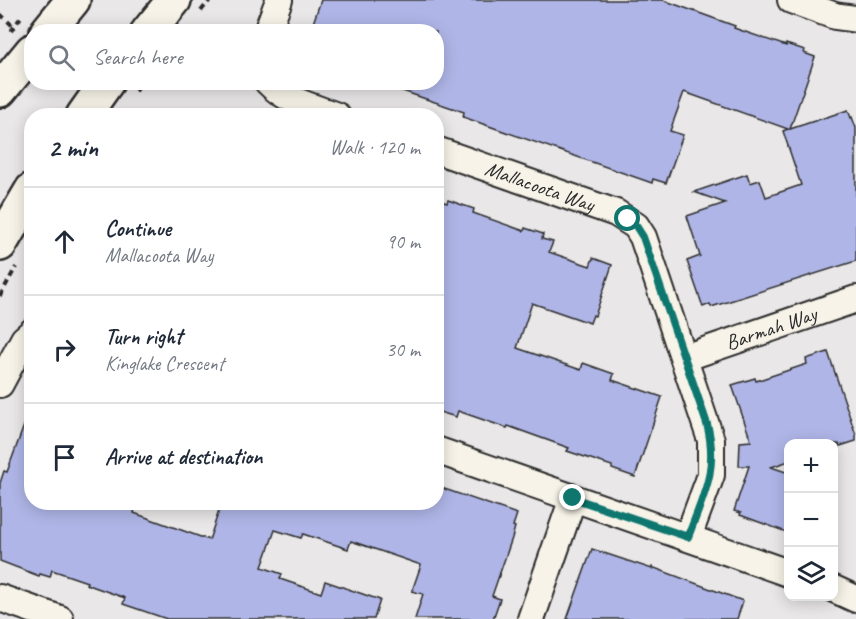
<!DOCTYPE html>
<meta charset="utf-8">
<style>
body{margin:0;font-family:Caveat,sans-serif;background:#f6f6f7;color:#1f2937}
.controls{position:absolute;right:18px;bottom:18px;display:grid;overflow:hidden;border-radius:12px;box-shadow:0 3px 15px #0003}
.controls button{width:54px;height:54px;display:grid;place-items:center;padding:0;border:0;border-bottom:2px solid #e0e1e3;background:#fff;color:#1f2937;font:30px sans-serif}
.stop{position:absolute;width:18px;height:18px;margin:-14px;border:4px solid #0f766e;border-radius:50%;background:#fff}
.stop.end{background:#0f766e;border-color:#fff;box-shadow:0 2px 6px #0008}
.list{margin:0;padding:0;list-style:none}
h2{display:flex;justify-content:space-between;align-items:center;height:78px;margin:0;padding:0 24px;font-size:26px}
h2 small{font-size:20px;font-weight:400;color:#747a83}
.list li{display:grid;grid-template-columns:39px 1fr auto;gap:18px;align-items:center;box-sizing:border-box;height:108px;padding:0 24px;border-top:2px solid #e0e1e3}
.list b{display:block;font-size:22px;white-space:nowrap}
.list p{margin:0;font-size:20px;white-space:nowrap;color:#747a83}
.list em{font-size:20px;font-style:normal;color:#747a83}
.icon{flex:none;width:33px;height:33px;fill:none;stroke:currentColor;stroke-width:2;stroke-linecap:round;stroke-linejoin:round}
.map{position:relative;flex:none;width:856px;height:619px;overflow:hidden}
.search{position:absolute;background:#fff;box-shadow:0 3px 15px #0003;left:24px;top:24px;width:420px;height:66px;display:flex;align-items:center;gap:15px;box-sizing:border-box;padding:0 21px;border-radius:24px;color:#747a83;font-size:22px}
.panel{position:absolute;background:#fff;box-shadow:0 3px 15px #0003;left:24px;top:108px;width:420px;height:402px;border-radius:24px}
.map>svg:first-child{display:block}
</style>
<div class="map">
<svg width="856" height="619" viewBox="0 0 856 619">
<rect width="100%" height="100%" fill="#e9e7e8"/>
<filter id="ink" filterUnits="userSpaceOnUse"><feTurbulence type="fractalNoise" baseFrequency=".0167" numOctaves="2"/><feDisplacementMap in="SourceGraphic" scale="12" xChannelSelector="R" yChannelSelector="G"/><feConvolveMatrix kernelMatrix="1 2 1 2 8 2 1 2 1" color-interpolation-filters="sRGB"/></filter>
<g filter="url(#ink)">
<g fill="#afb6e7" stroke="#2b2b2b" stroke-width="1.5">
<polygon points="321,0 663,0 735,26 734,28 786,46 786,44 805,50 804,53 815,57 790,129 848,110 851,118 852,117 856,128 856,261 711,307 710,304 703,307 687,261 700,256 687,216 725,203 694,192 747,174 750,183 760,180 766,197 801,185 783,131 788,129 684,92 670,131 683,135 666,183 653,179 652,183 463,117 464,112 388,86 389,82 436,82 436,32 310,32"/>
<polygon points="436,199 447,203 448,200 474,209 473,213 524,231 525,228 543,234 542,239 553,242 549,252 590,266 593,258 612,265 595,316 593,315 590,323 532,303 517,348 581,370 583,363 614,374 612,380 662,397 635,477 612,469 612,466 567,451 569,448 508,426 507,428 458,411 456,417 436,411"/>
<polygon points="828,352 856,435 856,441 840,446 839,444 789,444 789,461 771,467 789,473 789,533 740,515 741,513 734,511 749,466 739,466 740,442 751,441 732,385 755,378 756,381 807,364 806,359"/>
<polygon points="29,412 32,412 32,502 115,502 135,509 134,513 209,540 222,502 436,502 436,486 517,514 513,526 515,527 512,538 492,596 500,599 493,619 415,619 423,594 412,591 421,565 351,541 348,549 303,534 301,538 275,530 262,567 282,574 280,579 321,593 325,581 380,600 374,619 167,619 123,604 125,598 86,584 87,582 52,570 50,577 40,574 39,576 0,561 0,483 4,471 7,472"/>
<polygon points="592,549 652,569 652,567 743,601 737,619 567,619"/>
</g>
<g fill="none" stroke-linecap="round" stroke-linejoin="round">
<defs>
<g id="minor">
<polyline points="791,0 835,16 856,19"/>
<polyline points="267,32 279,0"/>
<path d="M268,82C286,101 313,107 337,116"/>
<path id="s1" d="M436,150L616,213L636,226L643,237L711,440V475L688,537"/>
<path id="s2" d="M684,358L856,299"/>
<polyline points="0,384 24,339 32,332"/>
<polyline points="436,450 788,573"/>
<polyline points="834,589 856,599"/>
<polyline points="0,598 60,619"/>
<polyline points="531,619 573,498"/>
</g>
<g id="secondary">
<polyline points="47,32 73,0"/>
<polyline points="148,32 174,0"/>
<polyline points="0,90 32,51"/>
<polyline points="83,116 107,82"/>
<polyline points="0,244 32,190"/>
</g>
</defs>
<use href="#minor" stroke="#2b2b2b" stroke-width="30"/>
<use href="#secondary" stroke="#2b2b2b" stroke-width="38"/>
<g stroke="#2b2b2b" stroke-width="4" stroke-dasharray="6 4.5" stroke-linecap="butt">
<polyline points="201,11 210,0"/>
<polyline points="0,14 14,27"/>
<polyline points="11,31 21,17"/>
<polyline points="135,91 142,82"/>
<polyline points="0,296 16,267"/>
</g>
<use href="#minor" stroke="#f7f3e8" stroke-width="26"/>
<use href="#secondary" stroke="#f7f3e8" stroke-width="33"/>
</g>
</g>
<g fill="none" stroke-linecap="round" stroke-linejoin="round" filter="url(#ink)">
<path stroke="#0f766e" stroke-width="8" d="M573,498L688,537C703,496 719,470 707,424L643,237L636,226L628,219"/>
</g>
<g text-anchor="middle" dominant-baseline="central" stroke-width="4.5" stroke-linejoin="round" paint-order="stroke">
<g font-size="21" fill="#2b2b2b" stroke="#f7f3e8">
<text stroke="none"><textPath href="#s1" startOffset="110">Mallacoota Way</textPath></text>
<text stroke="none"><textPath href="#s2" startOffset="92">Barmah Way</textPath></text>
</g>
</g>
</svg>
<div class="controls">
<button>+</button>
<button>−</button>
<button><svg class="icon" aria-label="layers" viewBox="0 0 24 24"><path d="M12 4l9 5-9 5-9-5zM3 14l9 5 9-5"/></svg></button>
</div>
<div class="stop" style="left:628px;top:219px"></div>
<div class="stop end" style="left:573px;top:498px"></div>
<div class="search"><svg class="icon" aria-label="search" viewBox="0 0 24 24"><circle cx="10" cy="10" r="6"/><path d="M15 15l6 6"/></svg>Search here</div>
<section class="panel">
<h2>2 min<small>Walk · 120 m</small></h2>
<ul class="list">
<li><svg class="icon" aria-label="ahead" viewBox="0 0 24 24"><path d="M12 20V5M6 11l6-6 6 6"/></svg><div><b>Continue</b><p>Mallacoota Way</p></div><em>90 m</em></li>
<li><svg class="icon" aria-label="right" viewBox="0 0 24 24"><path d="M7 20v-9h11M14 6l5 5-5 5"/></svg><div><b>Turn right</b><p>Kinglake Crescent</p></div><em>30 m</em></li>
<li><svg class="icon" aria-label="arrive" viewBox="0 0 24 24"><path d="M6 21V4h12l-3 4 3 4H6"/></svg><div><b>Arrive at destination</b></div></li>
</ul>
</section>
</div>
